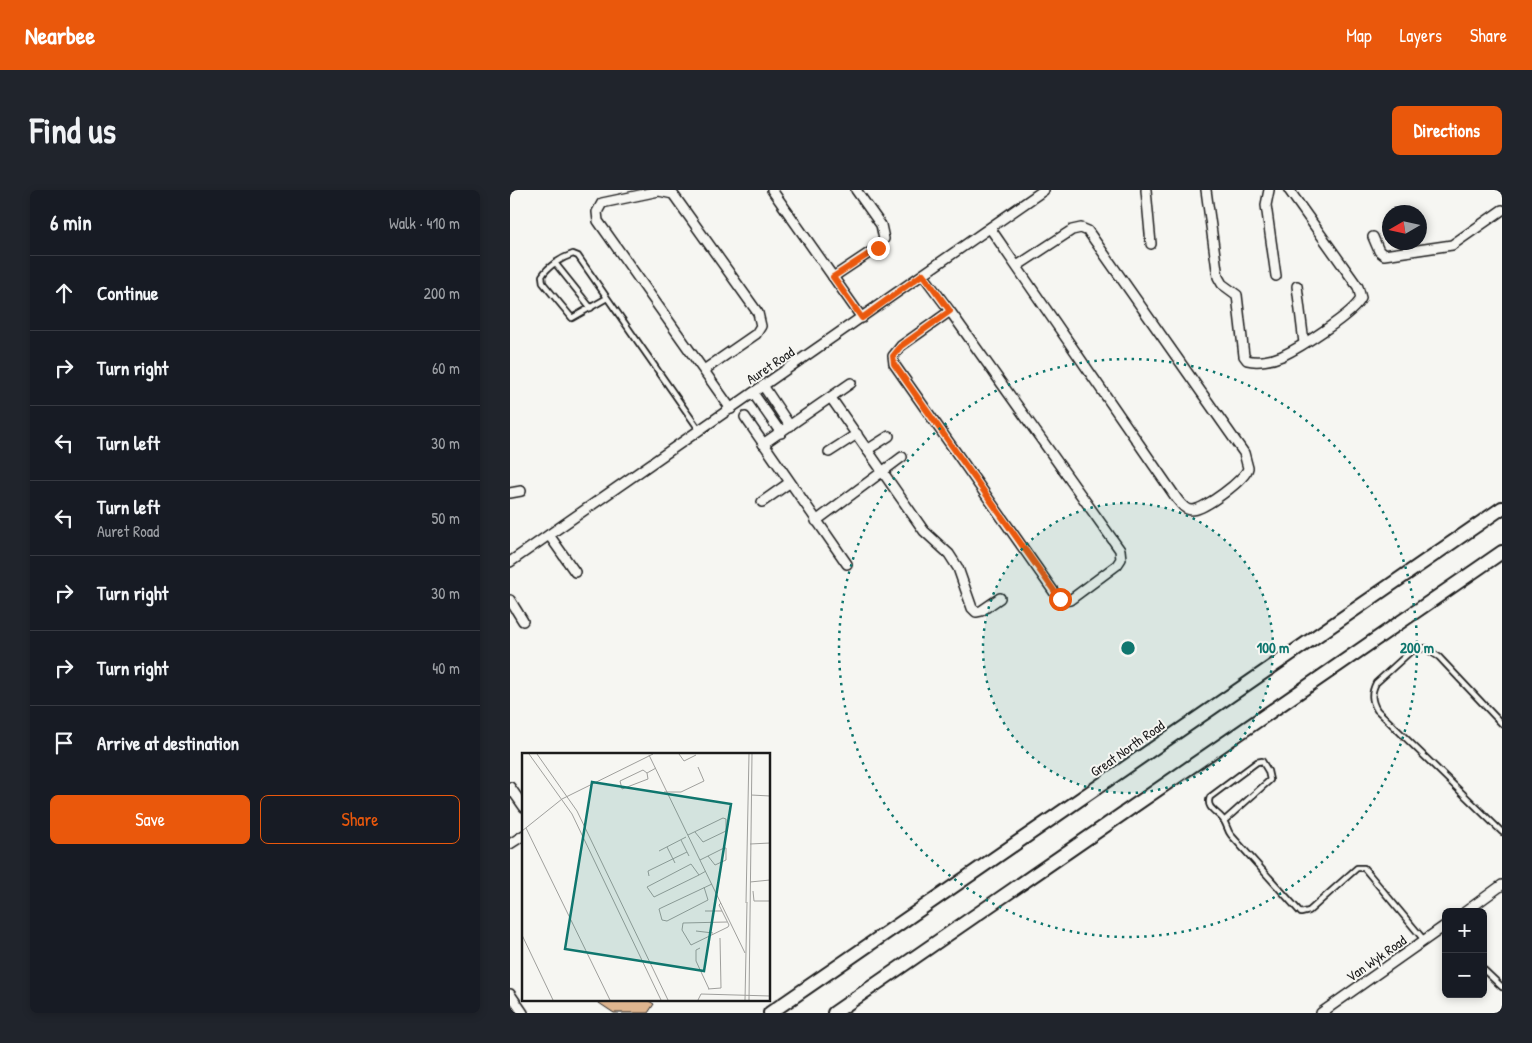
<!DOCTYPE html>
<meta charset="utf-8">
<style>
body{margin:0;font-family:"Patrick Hand",sans-serif;background:#20242c;color:#f1f3f6}
.controls{position:absolute;right:15px;bottom:15px;display:grid;overflow:hidden;border-radius:8px;box-shadow:0 2px 8px #0003}
.controls button{width:45px;height:45px;display:grid;place-items:center;padding:0;border:0;border-bottom:1px solid #363941;background:#171b24;color:#f1f3f6;font:25px sans-serif}
.compass{position:absolute;left:872px;top:15px;width:45px;height:45px;border-radius:50%;background:#171b24;box-shadow:0 2px 8px #0003;rotate:261deg}
.stop{position:absolute;width:15px;height:15px;margin:-11px;border:4px solid #ea580c;border-radius:50%;background:#fff}
.stop.end{background:#ea580c;border-color:#fff;box-shadow:0 1px 5px #0008}
.list{margin:0;padding:0;list-style:none}
h2{display:flex;justify-content:space-between;align-items:center;height:65px;margin:0;padding:0 20px;font-size:21px}
h2 small{font-size:16px;font-weight:400;color:#9ea1a6}
.list li{display:grid;grid-template-columns:32px 1fr auto;gap:15px;align-items:center;box-sizing:border-box;height:75px;padding:0 20px;border-top:1px solid #363941}
.list b{display:block;font-size:19px;white-space:nowrap}
.list p{margin:0;font-size:16px;white-space:nowrap;color:#9ea1a6}
.list em{font-size:16px;font-style:normal;color:#9ea1a6}
.actions{display:flex;gap:10px;padding:15px 20px}
.actions a{flex:1;padding:11px 0;border:1px solid #ea580c;border-radius:8px;text-align:center;font-size:18px;color:#ea580c}
.actions .main{background:#ea580c;color:#fff}
.icon{flex:none;width:28px;height:28px;fill:none;stroke:currentColor;stroke-width:2;stroke-linecap:round;stroke-linejoin:round}
.map{position:relative;flex:none;width:992px;height:823px;overflow:hidden;border-radius:8px}
header{display:flex;align-items:center;gap:30px;box-sizing:border-box;height:70px;padding:0 25px;background:#ea580c;color:#fff}
header strong{font-size:24px}
nav{display:flex;gap:28px;margin-inline-start:auto;font-size:18px}
.intro{display:flex;align-items:center;justify-content:space-between;box-sizing:border-box;height:120px;padding:0 30px}
h1{margin:0;font-size:35px}
.button{padding:12px 22px;border-radius:8px;background:#ea580c;color:#fff;font-size:18px;font-weight:700}
main{display:flex;gap:30px;padding:0 30px}
aside{flex:1;background:#171b24;border-radius:8px;box-shadow:0 2px 8px #0003}
.map>svg:first-child{display:block}
</style>
<header>
<strong>Nearbee</strong>
<nav><a>Map</a><a>Layers</a><a>Share</a></nav>
</header>
<div class="intro"><h1>Find us</h1><a class="button">Directions</a></div>
<main>
<aside>
<h2>6 min<small>Walk · 410 m</small></h2>
<ul class="list">
<li><svg class="icon" aria-label="ahead" viewBox="0 0 24 24"><path d="M12 20V5M6 11l6-6 6 6"/></svg><div><b>Continue</b></div><em>200 m</em></li>
<li><svg class="icon" aria-label="right" viewBox="0 0 24 24"><path d="M7 20v-9h11M14 6l5 5-5 5"/></svg><div><b>Turn right</b></div><em>60 m</em></li>
<li><svg class="icon" aria-label="left" viewBox="0 0 24 24"><path d="M17 20v-9H6M10 6l-5 5 5 5"/></svg><div><b>Turn left</b></div><em>30 m</em></li>
<li><svg class="icon" aria-label="left" viewBox="0 0 24 24"><path d="M17 20v-9H6M10 6l-5 5 5 5"/></svg><div><b>Turn left</b><p>Auret Road</p></div><em>50 m</em></li>
<li><svg class="icon" aria-label="right" viewBox="0 0 24 24"><path d="M7 20v-9h11M14 6l5 5-5 5"/></svg><div><b>Turn right</b></div><em>30 m</em></li>
<li><svg class="icon" aria-label="right" viewBox="0 0 24 24"><path d="M7 20v-9h11M14 6l5 5-5 5"/></svg><div><b>Turn right</b></div><em>40 m</em></li>
<li><svg class="icon" aria-label="arrive" viewBox="0 0 24 24"><path d="M6 21V4h12l-3 4 3 4H6"/></svg><div><b>Arrive at destination</b></div></li>
</ul>
<div class="actions"><a class="main">Save</a><a>Share</a></div>
</aside>
<div class="map">
<svg width="992" height="823" viewBox="0 0 992 823">
<rect width="100%" height="100%" fill="#f6f6f2"/>
<filter id="ink" filterUnits="userSpaceOnUse"><feTurbulence type="fractalNoise" baseFrequency=".02" numOctaves="2"/><feDisplacementMap in="SourceGraphic" scale="10" xChannelSelector="R" yChannelSelector="G"/><feConvolveMatrix kernelMatrix="1 2 1 2 8 2 1 2 1" color-interpolation-filters="sRGB"/></filter>
<g filter="url(#ink)">
<polygon fill="#deb58f" stroke="#1c1c1c" points="83,809 136,809 144,814 138,823 104,823"/>
<g fill="none" stroke-linecap="round" stroke-linejoin="round">
<defs>
<g id="lane">
<polyline points="45,73 81,118"/>
<path d="M97,108L62,128L33,93L32,86C38,76 51,68 63,64L68,66L190,241"/>
<path d="M992,534L929,467L915,458L900,462L866,493C861,503 861,510 867,520L992,642"/>
<path d="M714,631L760,590L758,581L752,571L747,572L700,607C695,619 709,622 714,631C717,635 717,640 721,645L791,723L799,721L847,678H854L914,750"/>
<polyline points="973,779 992,797"/>
</g>
<g id="street">
<polyline points="262,0 352,128"/>
<polyline points="636,0 641,54"/>
<path d="M696,0L708,87L712,94L727,105L734,166L737,170C747,173 763,170 772,166C789,158 845,123 851,108L848,97L779,0"/>
<polyline points="759,0 756,15 766,86"/>
<path d="M480,38L667,309C671,314 675,320 682,320C694,320 736,289 738,278L734,263L578,41L571,38L562,40L507,76"/>
<polyline points="863,47 869,61 874,65 942,55 992,20"/>
<polyline points="413,85 440,121 610,360 611,369 607,375 560,410 553,411 544,402 384,174 383,166 391,156 440,121"/>
<polyline points="323,87 368,57 374,49 371,35 346,0"/>
<polyline points="787,96 794,153"/>
<polyline points="194,180 246,144 251,136 248,123 163,4 149,1 92,13 87,22 88,31 221,219"/>
<polyline points="254,197 280,236"/>
<polyline points="243,203 271,243"/>
<polyline points="321,208 414,341 439,364 448,378 462,418 466,422 471,421 490,408"/>
<polyline points="235,227 337,374"/>
<polyline points="253,254 341,193"/>
<polyline points="357,260 379,246"/>
<polyline points="319,262 347,244"/>
<polyline points="0,303 11,301"/>
<polyline points="252,312 279,293"/>
<polyline points="306,331 392,267"/>
<polyline points="39,345 65,382"/>
<polyline points="0,372 534,0"/>
<polyline points="0,410 13,431"/>
<polyline points="0,597 14,617"/>
<polyline points="0,654 14,645"/>
<polyline points="955,722 992,695"/>
<polyline points="0,804 13,823"/>
<polyline points="811,823 936,735"/>
</g>
<g id="secondary">
<polyline points="260,823 992,318"/>
<polyline points="324,823 992,362"/>
</g>
</defs>
<use href="#lane" stroke="#1c1c1c" stroke-width="8"/>
<use href="#street" stroke="#1c1c1c" stroke-width="12"/>
<use href="#secondary" stroke="#1c1c1c" stroke-width="16"/>
<use href="#lane" stroke="#f6f6f2" stroke-width="4.5"/>
<use href="#street" stroke="#f6f6f2" stroke-width="9"/>
<use href="#secondary" stroke="#f6f6f2" stroke-width="12"/>
</g>
</g>
<g fill="none" stroke-linecap="round" stroke-linejoin="round" filter="url(#ink)">
<polyline stroke="#ea580c" stroke-width="6" points="368,58 323,87 352,128 413,84 440,121 391,156 383,166 384,174 550,409"/>
</g>
<circle cx="618" cy="458" r="145" fill="#0f766e" fill-opacity=".12"/>
<g fill="none" stroke="#0f766e" stroke-width="2.5" stroke-dasharray="2.5 5">
<circle cx="618" cy="458" r="145"/>
<circle cx="618" cy="458" r="289"/>
</g>
<g text-anchor="middle" dominant-baseline="central" stroke-width="4" stroke-linejoin="round" paint-order="stroke">
<g font-size="14" fill="#1c1c1c" stroke="#f6f6f2">
<text transform="translate(260 175) rotate(-34)">Auret Road</text>
<text transform="translate(617 558) rotate(-35)">Great North Road</text>
<text transform="translate(866 768) rotate(-35)">Van Wyk Road</text>
</g>
</g>
<g transform="translate(12 563)">
<rect width="248" height="248" fill="#f6f6f2"/>
<path fill="none" stroke="#9f9f9c" stroke-width="1" d="M7,1L50,61L139,247M15,1L55,58L146,247M157,1L162,8L174,2M127,2L223,200M125,20L126,26L100,36L98,28L121,17L125,20L134,15M142,39H159L182,28L176,14M229,42L248,43M4,75L88,247M0,78L40,46L131,1M166,82L201,65L204,66V78L181,89L173,79M159,87L167,103M228,91L248,90M145,94L153,110M137,98L164,84M178,107L202,95H204V107L193,112L186,103M177,122L169,111L125,134L132,144L177,122L184,118M127,123L126,118L165,99M228,129L248,127M182,134L186,147L145,168L140,167L137,156L139,155L190,131M231,138L232,148H248M199,150L197,152L207,172L206,174L169,192L160,177L161,170L205,169M224,150L227,1M183,158H200M174,178L191,180M0,182L31,247M178,195L174,197V208L187,236M186,236L199,235L198,185M176,247L179,241L248,243M223,247L225,149M227,247L230,1"/>
<path fill="#0f766e" fill-opacity="0.15" stroke="#0f766e" stroke-width="2.5" d="M70,29L209,51L182,218L43,196Z"/>
<rect width="248" height="248" fill="none" stroke="#1c1c1c" stroke-width="2.5"/>
</g>
<circle cx="618" cy="458" r="8" fill="#0f766e" stroke="#f6f6f2" stroke-width="2.5"/>
<g font-size="15" text-anchor="middle" font-weight="bold" fill="#0f766e" stroke="#f6f6f2" stroke-width="4" stroke-linejoin="round" paint-order="stroke">
<text x="763" y="463">100 m</text>
<text x="907" y="463">200 m</text>
</g>
</svg>
<div class="controls">
<button>+</button>
<button>−</button>
</div>
<svg class="compass" viewBox="-18 -18 36 36"><path d="M0-13l5 13h-10z" fill="#e53935"/><path d="M0 13l5-13h-10z" fill="#9ea1a6"/></svg>
<div class="stop" style="left:550px;top:409px"></div>
<div class="stop end" style="left:368px;top:58px"></div>
</div>
</main>
